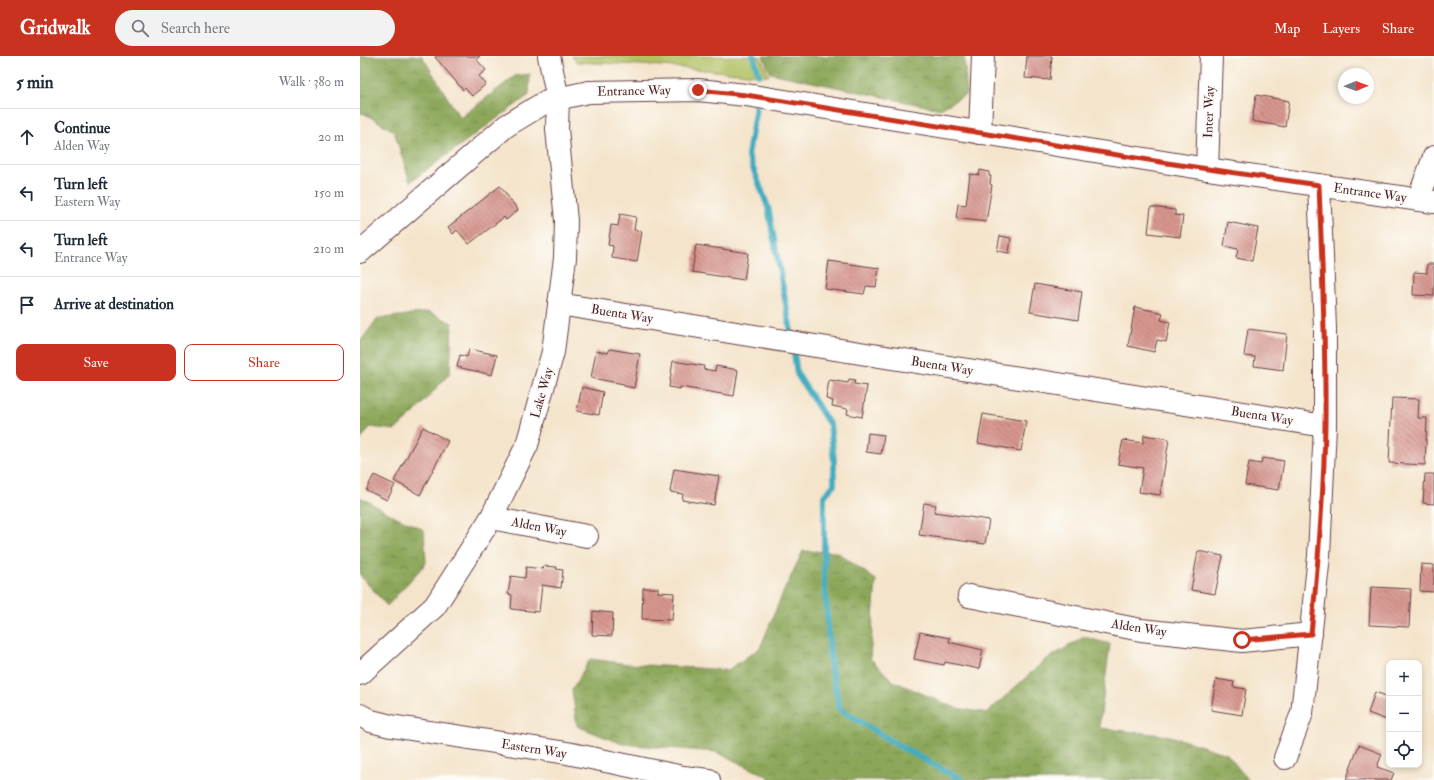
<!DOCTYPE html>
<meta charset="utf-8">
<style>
body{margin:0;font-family:"IM FELL Double Pica",serif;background:#f2f2f3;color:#1f2937}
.controls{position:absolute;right:12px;bottom:12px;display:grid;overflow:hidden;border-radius:8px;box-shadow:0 2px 6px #0003}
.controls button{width:36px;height:36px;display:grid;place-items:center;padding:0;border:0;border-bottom:1px solid #e0e1e3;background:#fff;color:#1f2937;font:20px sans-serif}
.compass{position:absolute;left:978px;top:12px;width:36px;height:36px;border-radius:50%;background:#fff;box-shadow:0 2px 6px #0003;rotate:89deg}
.stop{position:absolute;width:12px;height:12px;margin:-9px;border:3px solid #c8321e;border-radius:50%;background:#fff}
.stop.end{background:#c8321e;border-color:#fff;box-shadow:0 1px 4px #0008}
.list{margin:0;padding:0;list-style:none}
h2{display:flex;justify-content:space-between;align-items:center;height:52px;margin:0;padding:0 16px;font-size:17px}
h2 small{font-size:13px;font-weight:400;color:#747a83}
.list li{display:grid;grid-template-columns:26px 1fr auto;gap:12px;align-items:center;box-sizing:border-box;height:56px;padding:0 16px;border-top:1px solid #e0e1e3}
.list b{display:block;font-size:15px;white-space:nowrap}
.list p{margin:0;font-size:13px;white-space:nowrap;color:#747a83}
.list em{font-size:13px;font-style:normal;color:#747a83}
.actions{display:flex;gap:8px;padding:12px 16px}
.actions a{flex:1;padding:9px 0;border:1px solid #c8321e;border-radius:8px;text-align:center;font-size:14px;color:#c8321e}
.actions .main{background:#c8321e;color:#fff}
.icon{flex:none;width:22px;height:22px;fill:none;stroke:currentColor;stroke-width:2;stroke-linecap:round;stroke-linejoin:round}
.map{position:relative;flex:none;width:1074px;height:724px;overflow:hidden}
header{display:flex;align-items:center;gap:24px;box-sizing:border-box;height:56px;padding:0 20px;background:#c8321e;color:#fff}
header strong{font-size:19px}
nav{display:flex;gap:22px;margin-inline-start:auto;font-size:14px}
.search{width:280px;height:36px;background:#f2f2f3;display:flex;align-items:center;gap:10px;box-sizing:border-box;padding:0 14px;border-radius:22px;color:#747a83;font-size:15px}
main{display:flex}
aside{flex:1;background:#fff}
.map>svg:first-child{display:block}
</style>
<header>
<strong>Gridwalk</strong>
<div class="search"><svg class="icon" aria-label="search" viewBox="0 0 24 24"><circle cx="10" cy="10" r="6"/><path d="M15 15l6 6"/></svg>Search here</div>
<nav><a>Map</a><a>Layers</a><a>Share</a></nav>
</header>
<main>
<aside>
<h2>5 min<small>Walk · 380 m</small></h2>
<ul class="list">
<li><svg class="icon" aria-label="ahead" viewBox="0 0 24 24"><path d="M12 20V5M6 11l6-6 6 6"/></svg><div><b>Continue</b><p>Alden Way</p></div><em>20 m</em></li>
<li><svg class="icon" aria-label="left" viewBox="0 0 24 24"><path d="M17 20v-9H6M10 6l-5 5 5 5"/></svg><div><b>Turn left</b><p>Eastern Way</p></div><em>150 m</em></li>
<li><svg class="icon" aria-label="left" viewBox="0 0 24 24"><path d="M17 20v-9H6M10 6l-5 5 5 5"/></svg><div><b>Turn left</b><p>Entrance Way</p></div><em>210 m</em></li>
<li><svg class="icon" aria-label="arrive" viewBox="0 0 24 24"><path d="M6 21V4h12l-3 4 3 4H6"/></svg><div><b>Arrive at destination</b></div></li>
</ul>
<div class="actions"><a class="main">Save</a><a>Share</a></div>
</aside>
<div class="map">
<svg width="1074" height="724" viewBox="0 0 1074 724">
<defs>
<pattern id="forest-crowns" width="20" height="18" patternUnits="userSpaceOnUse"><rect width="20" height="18" fill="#8ca75a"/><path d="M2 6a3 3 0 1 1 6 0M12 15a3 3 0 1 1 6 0" fill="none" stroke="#74874b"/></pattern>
<pattern id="building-back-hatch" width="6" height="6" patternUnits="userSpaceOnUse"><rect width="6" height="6" fill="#d7968f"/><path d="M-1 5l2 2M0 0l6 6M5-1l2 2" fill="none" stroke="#b07a75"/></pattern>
</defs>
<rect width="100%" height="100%" fill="#fdfcf7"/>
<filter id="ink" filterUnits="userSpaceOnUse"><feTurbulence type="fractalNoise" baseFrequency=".025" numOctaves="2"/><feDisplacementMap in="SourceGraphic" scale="8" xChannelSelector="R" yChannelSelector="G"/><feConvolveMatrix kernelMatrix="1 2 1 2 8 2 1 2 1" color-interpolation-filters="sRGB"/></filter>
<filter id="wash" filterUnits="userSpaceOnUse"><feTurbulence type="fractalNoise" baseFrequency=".012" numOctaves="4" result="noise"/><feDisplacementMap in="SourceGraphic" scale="16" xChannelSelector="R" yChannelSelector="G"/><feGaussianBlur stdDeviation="0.9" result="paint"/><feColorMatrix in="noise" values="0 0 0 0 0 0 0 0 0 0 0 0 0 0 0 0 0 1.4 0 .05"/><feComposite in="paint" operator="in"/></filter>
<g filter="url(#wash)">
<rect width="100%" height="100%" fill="#f4e4cb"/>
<polygon fill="#b1c164" stroke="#7e7048" points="212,0 400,0 409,20 302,10 216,6"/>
<g fill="url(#forest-crowns)" stroke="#6b6342">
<polygon points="0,0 62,0 100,62 155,20 170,18 169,39 50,126 34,75 5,58 0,57"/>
<polygon points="403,0 604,0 607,38 580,53 410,17"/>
<polygon points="69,256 92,267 90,317 54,357 35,374 10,371 0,385 0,286 17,263"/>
<polygon points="0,441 28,457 64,474 66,507 27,550 0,519"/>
<polygon points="443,495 477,496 516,524 510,602 533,625 596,652 627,657 684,605 724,581 750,588 739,672 810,680 867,698 888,724 410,724 409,721 356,696 262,688 217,670 212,634 230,603 268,608 368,614 400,592 422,539"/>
</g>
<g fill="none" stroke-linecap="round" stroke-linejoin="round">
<g stroke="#41acc0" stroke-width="6">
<polyline points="393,0 399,19"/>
<polyline points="396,51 388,99 408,151 432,281"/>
<polyline points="433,290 437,318 470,369 474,404 474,429 464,440 464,519 471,612 480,653 536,688 602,724"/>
</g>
</g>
<g id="blocks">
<g fill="url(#building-back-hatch)">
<polygon points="76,0 120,0 116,3 126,14 119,20 126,28 112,40 105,32 103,34 75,1"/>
<polygon points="667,0 692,0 690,24 665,22"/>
<polygon points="896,39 929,45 925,71 892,65"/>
<polygon points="620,114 629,116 629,120 631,120 630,128 632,129 626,166 596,162 598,148 606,149 610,118 619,119"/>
<polygon points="140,130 158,154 146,164 144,161 109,188 97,174 93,178 88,171"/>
<polygon points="791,151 815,154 815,159 823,160 820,181 788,177"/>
<polygon points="260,158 276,161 274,174 282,175 277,206 252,202 253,190 248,189 251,169 258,170"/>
<polygon points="868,166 898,172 892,205 876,202 878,193 864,190"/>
<polygon points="640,180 651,182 649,197 637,195"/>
<polygon points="336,189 388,197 384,224 332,216"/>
<polygon points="469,205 519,212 516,231 506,230 504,238 465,233"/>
<polygon points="1067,208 1074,208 1074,240 1053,239 1054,216 1067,217"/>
<polygon points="675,228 722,236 718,264 670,256"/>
<polygon points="775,251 803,257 801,264 810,266 806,286 797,284 794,296 768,290"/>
<polygon points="888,273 927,278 923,314 894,310 895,301 884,300"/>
<polygon points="109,293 137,299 132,319 97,311 100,299 107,301"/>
<polygon points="249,293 280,298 274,332 264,330 264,328 231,322 236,295 248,297"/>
<polygon points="313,305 344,310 343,313 355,315 356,310 378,314 374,340 320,331 320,333 309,331"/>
<polygon points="489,323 495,324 494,328 507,330 502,361 487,358 488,353 472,350 473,345 466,343 469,324 488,327"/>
<polygon points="222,331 243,336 239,359 217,355"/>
<polygon points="1032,342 1059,343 1058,362 1067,362 1065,409 1029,407"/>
<polygon points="623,358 666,365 661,395 618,387"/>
<polygon points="63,371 88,385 60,439 34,425"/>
<polygon points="508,377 524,379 521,398 506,396"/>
<polygon points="784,379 809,383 800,439 779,436 783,412 758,408 763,384 783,387"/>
<polygon points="902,402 924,405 919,434 885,429 889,406 901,408"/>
<polygon points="314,413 359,420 354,449 322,444 323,438 310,436"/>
<polygon points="1065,418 1074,418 1074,448 1063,447"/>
<polygon points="14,419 35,429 27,444 6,434"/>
<polygon points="564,447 576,449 574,456 629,464 625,488 559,479"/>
<polygon points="838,495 863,500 855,538 831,534"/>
<polygon points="1061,508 1074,509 1074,536 1060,535"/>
<polygon points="184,510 197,511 196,513 203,514 201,532 182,529 179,556 151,553 152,539 148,538 151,520 165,522 166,511 183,513"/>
<polygon points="1011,531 1051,533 1049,571 1009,569"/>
<polygon points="283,532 298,532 298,536 314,537 312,564 282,563"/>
<polygon points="233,555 253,557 252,580 232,579"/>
<polygon points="560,576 590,582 589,586 623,594 619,613 585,606 584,609 554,603"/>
<polygon points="856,623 874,626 873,631 886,633 882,659 851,654"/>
<polygon points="1015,636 1029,641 1029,657 1027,664 1008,657"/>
<polygon points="999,689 1022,698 1017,711 1034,717 1031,724 986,724"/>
</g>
</g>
</g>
<g filter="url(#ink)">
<use href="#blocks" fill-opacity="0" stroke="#643d43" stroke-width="1"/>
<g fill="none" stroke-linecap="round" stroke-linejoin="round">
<defs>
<g id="minor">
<polyline points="620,77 623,0"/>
<polyline points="847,113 851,0"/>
<polyline points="1058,144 1074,101"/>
<polyline points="0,196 146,70 187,45 229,36 338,34 386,39 847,113 1074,146"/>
<polyline points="199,248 449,289 965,370"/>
<polyline points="131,462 227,480"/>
<polyline points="609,540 781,574 882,585 951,578"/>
<polyline points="0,618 75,550 131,462 167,389 193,296 205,202 206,165 197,73 198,43 189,0"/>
<polyline points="0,659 11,665 31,670 207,697 323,721 349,724"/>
<polyline points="925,702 942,657 959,500 965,370 965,272 959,129"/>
</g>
</defs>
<use href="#minor" stroke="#643d43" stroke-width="24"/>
<use href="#minor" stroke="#fff" stroke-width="22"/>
</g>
</g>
<g fill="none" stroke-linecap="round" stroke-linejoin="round" filter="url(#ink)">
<path stroke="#c8321e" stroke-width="5" d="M338,34L386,39L807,107L959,129C962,209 966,289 965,369C964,439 958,509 951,578L882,584"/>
</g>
<g text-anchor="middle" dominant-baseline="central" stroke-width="4" stroke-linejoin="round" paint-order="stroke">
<g font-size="13" fill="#4a1f2b" stroke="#fdfcf7">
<text transform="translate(274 35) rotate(-1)">Entrance Way</text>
<text transform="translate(849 56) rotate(-88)">Inter Way</text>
<text transform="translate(1010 137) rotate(8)">Entrance Way</text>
<text transform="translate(262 258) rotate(9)">Buenta Way</text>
<text transform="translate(582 310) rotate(9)">Buenta Way</text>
<text transform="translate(182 337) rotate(-74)">Lake Way</text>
<text transform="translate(902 360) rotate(9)">Buenta Way</text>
<text transform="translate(179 471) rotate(11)">Alden Way</text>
<text transform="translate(779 572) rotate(9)">Alden Way</text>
<text transform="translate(174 693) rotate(9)">Eastern Way</text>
</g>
</g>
</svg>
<div class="controls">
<button>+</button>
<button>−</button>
<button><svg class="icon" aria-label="locate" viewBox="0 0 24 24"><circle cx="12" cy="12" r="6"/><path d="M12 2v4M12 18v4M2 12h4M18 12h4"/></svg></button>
</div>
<svg class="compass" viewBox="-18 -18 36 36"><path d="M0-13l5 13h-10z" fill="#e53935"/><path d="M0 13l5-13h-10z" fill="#747a83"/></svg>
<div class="stop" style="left:882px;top:584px"></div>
<div class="stop end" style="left:338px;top:34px"></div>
</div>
</main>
